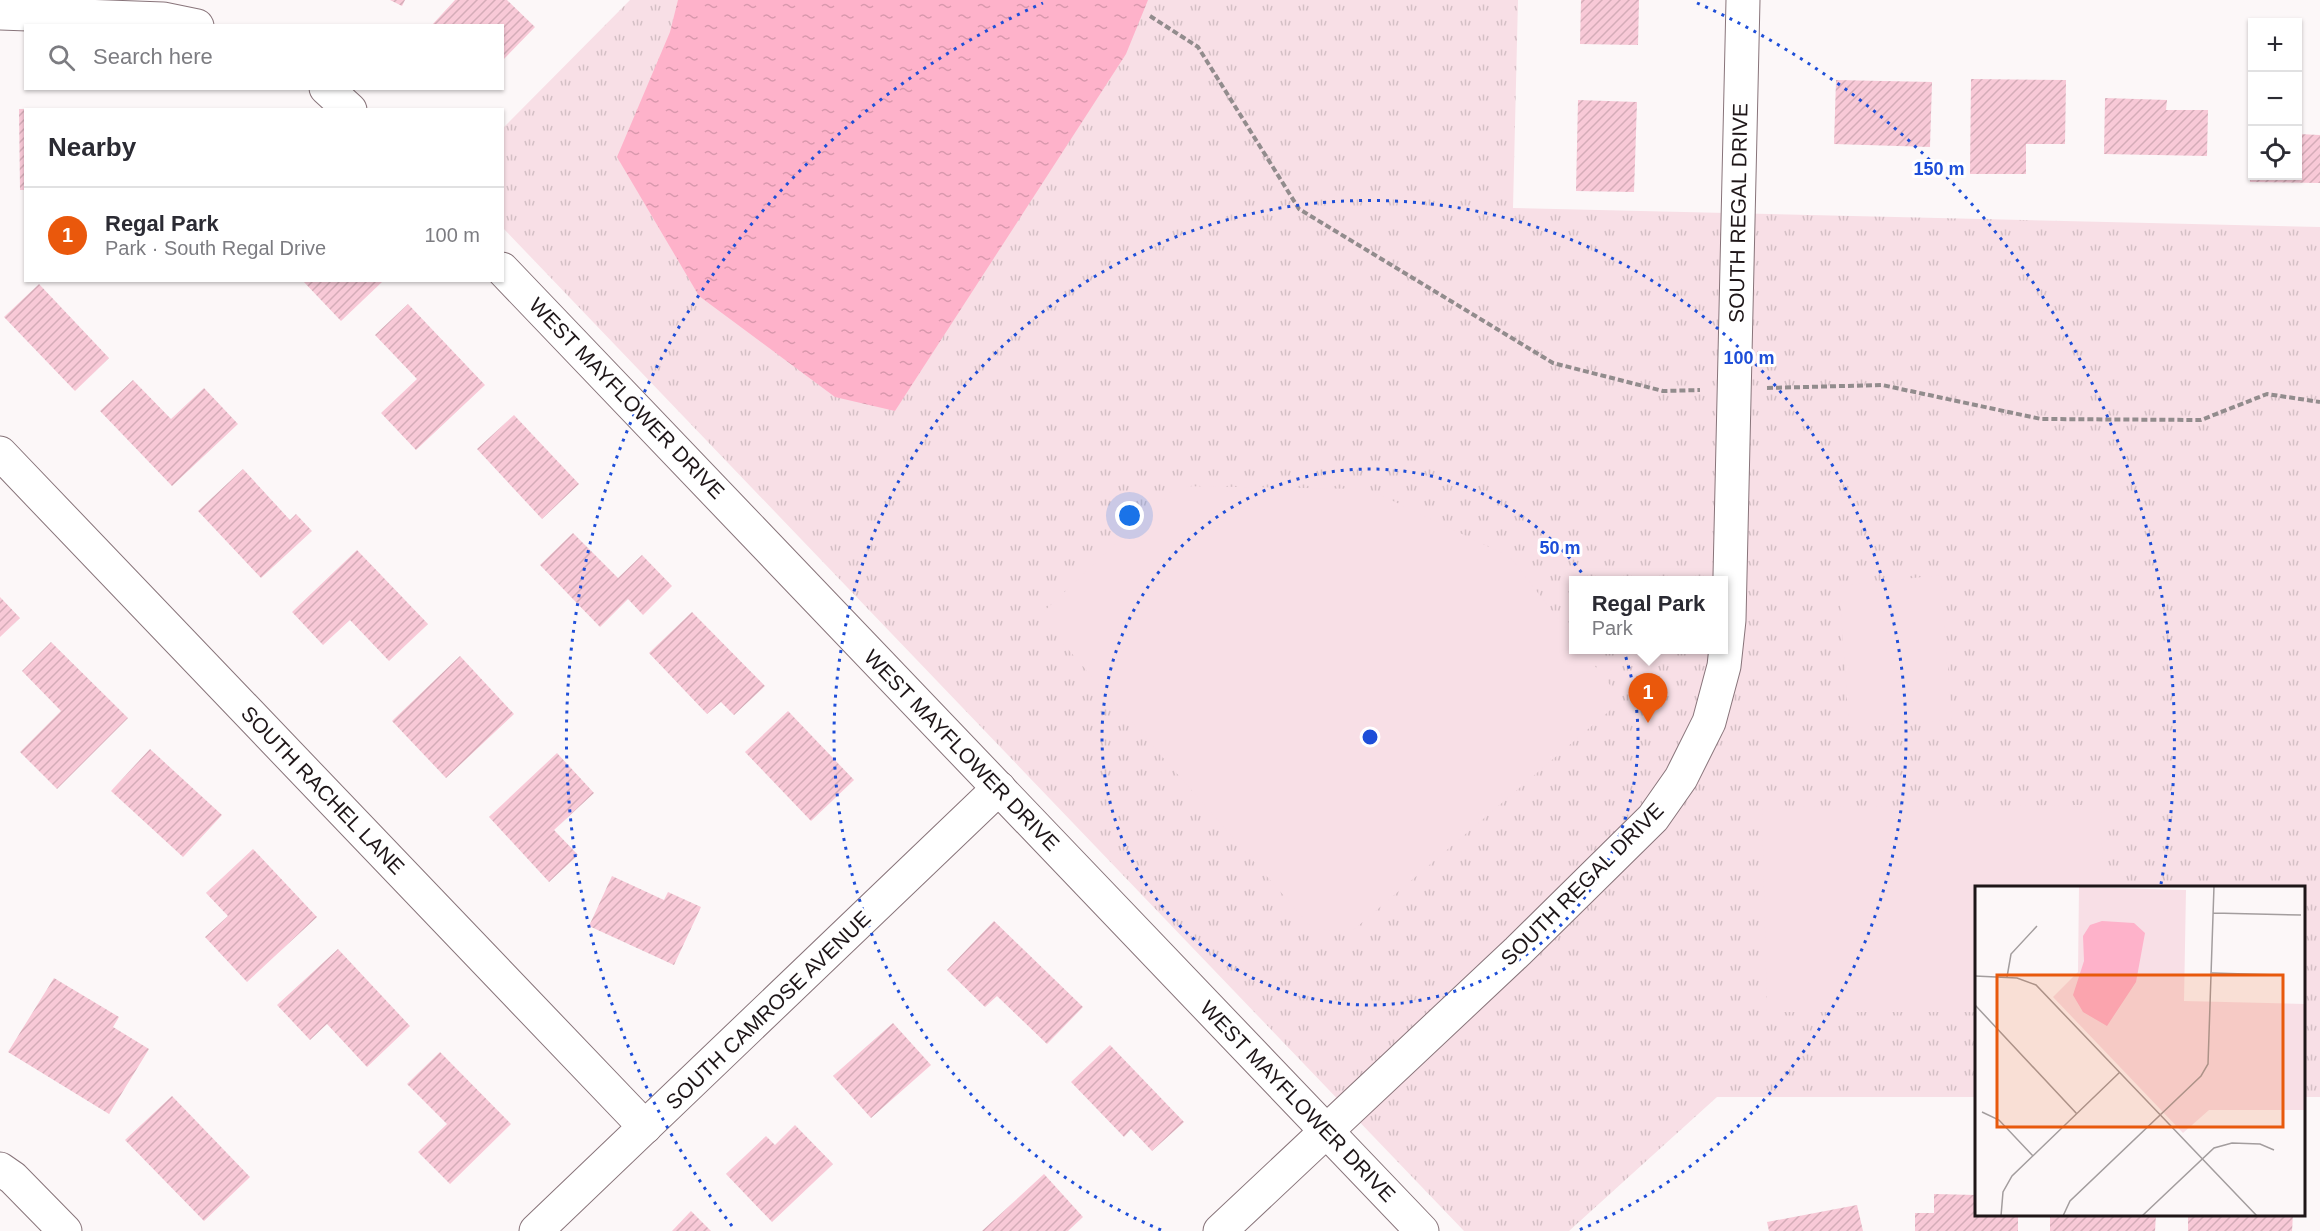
<!DOCTYPE html>
<meta charset="utf-8">
<style>
body{margin:0;font-family:Arial,sans-serif;background:#f2f2f3;color:#2b2b33}
.controls{position:absolute;right:18px;top:18px;display:grid;overflow:hidden;border-radius:0px;box-shadow:0 2px 4px #0004}
.controls button{width:54px;height:54px;display:grid;place-items:center;padding:0;border:0;border-bottom:2px solid #e1e1e2;background:#fff;color:#2b2b33;font:30px sans-serif}
.you{position:absolute;left:1130px;top:516px;width:21px;height:21px;margin:-15px;border:4px solid #fff;border-radius:50%;background:#1a73e8;box-shadow:0 0 0 9px #1a73e833}
.badge{display:grid;place-items:center;width:39px;height:39px;border-radius:50%;background:#ea580c;color:#fff;font-size:20px;font-weight:700}
.pin{position:absolute;translate:-50% -50px;filter:drop-shadow(0 2px 3px #0008)}
.pin::after{content:'';position:absolute;top:32px;width:21px;height:18px;background:inherit;clip-path:polygon(0 0,100% 0,50% 100%)}
.popup{position:absolute;left:1569px;top:576px;width:159px;height:78px;box-sizing:border-box;display:grid;place-content:center;border-radius:0px;background:#fff;filter:drop-shadow(0 2px 4px #0005);font-size:20px;white-space:nowrap;color:#7c7c81}
.popup b{font-size:22px;color:#2b2b33}
.popup::after{content:'';position:absolute;left:50%;top:100%;margin-left:-12px;border:12px solid transparent;border-top-color:#fff}
.list{margin:0;padding:0;list-style:none}
h2{display:flex;justify-content:space-between;align-items:center;height:78px;margin:0;padding:0 24px;font-size:26px}
h2 small{font-size:20px;font-weight:400;color:#7c7c81}
.list li{display:grid;grid-template-columns:39px 1fr auto;gap:18px;align-items:center;box-sizing:border-box;height:96px;padding:0 24px;border-top:2px solid #e1e1e2}
.list b{display:block;font-size:22px;white-space:nowrap}
.list p{margin:0;font-size:20px;white-space:nowrap;color:#7c7c81}
.list em{font-size:20px;font-style:normal;color:#7c7c81}
.icon{flex:none;width:33px;height:33px;fill:none;stroke:currentColor;stroke-width:2;stroke-linecap:round;stroke-linejoin:round}
.map{position:relative;flex:none;width:2320px;height:1231px;overflow:hidden}
.search{position:absolute;background:#fff;box-shadow:0 2px 4px #0004;left:24px;top:24px;width:480px;height:66px;display:flex;align-items:center;gap:15px;box-sizing:border-box;padding:0 21px;border-radius:0px;color:#7c7c81;font-size:22px}
.panel{position:absolute;background:#fff;box-shadow:0 2px 4px #0004;left:24px;top:108px;width:480px;height:174px;border-radius:0px}
.map>svg:first-child{display:block}
</style>
<div class="map">
<svg width="2320" height="1231" viewBox="0 0 2320 1231">
<defs>
<pattern id="grass-tufts" width="24" height="20" patternUnits="userSpaceOnUse" patternTransform="scale(1.5)"><rect width="24" height="20" fill="#f8dfe6"/><path d="M3 7l-1-3M5 7V3M7 7l1-3M15 17l-1-3M17 17v-4M19 17l1-3" fill="none" stroke="#d4bfc5"/></pattern>
<pattern id="water-ripples" width="26" height="14" patternUnits="userSpaceOnUse" patternTransform="scale(1.5)"><rect width="26" height="14" fill="#feb2ca"/><path d="M2 4q2-2 4 0t4 0M15 11q2-2 4 0t4 0" fill="none" stroke="#d998ad"/></pattern>
<pattern id="building-hatch" width="6" height="6" patternUnits="userSpaceOnUse" patternTransform="scale(1.5)"><rect width="6" height="6" fill="#f8c9d7"/><path d="M-1 1l2-2M0 6l6-6M5 7l2-2" fill="none" stroke="#d4acb8"/></pattern>
</defs>
<rect width="100%" height="100%" fill="#fcf7f8"/>
<path fill="url(#grass-tufts)" fill-rule="evenodd" d="M630,0H1518L1513,208L2320,227V1097H2304V888H1976V1097H1717L1569,1231H1464L503,228V128ZM1573,580H1723V650H1573Z"/>
<g fill="#f8dfe6">
<polygon points="1177,486 1368,489 1510,557 1573,638 1573,650 1582,650 1622,700 1351,932 1313,929 1039,616"/>
<polygon points="1941,575 1952,720 1849,728 1839,586"/>
<polygon points="2101,805 2103,887 1976,888 1976,1012 1767,1012 1762,807"/>
</g>
<polygon fill="url(#water-ripples)" points="678,0 1148,0 1126,54 895,411 835,397 699,296 617,157 670,32"/>
<g fill="url(#building-hatch)">
<polygon points="390,0 405,0 402,6"/>
<polygon points="455,0 507,0 535,27 502,61 502,26 431,26"/>
<polygon points="1581,0 1639,0 1638,45 1580,44"/>
<polygon points="1971,79 2066,80 2065,144 2026,144 2026,174 1970,174"/>
<polygon points="1836,80 1932,82 1930,147 1834,144"/>
<polygon points="2105,98 2167,100 2166,110 2208,110 2207,156 2104,154"/>
<polygon points="1578,100 1637,102 1634,192 1576,191"/>
<polygon points="19,109 26,109 26,190 20,190"/>
<polygon points="2298,134 2320,135 2320,183 2250,182 2250,161 2252,161 2252,176 2298,176"/>
<polygon points="302,280 380,280 382,282 341,321"/>
<polygon points="39,284 109,358 75,391 4,317"/>
<polygon points="408,304 485,385 416,450 381,413 417,379 375,335"/>
<polygon points="133,380 171,419 204,388 238,424 172,486 100,411"/>
<polygon points="514,415 579,484 542,519 477,449"/>
<polygon points="243,469 290,520 296,514 312,531 261,578 198,511"/>
<polygon points="573,533 618,578 642,555 672,586 643,615 628,599 600,627 540,565"/>
<polygon points="357,550 428,624 389,661 350,620 323,645 292,612"/>
<polygon points="0,597 20,618 0,637"/>
<polygon points="692,612 765,686 734,715 721,702 707,714 649,653"/>
<polygon points="51,642 128,718 57,789 20,752 61,711 22,671"/>
<polygon points="460,656 514,714 446,778 392,721"/>
<polygon points="788,711 854,780 811,821 745,752"/>
<polygon points="150,749 222,815 183,857 111,791"/>
<polygon points="557,753 594,793 554,830 578,855 549,882 489,817"/>
<polygon points="253,849 317,917 247,982 205,937 228,916 206,893"/>
<polygon points="612,876 664,900 668,892 701,907 674,965 589,926"/>
<polygon points="994,921 1083,1007 1047,1044 997,996 985,1007 947,970"/>
<polygon points="338,949 410,1026 367,1067 327,1024 310,1040 277,1005"/>
<polygon points="54,978 119,1017 113,1027 149,1049 109,1114 8,1052"/>
<polygon points="893,1023 931,1065 871,1118 833,1076"/>
<polygon points="1110,1045 1184,1122 1152,1151 1131,1129 1124,1137 1071,1082"/>
<polygon points="440,1052 511,1124 450,1184 418,1152 447,1124 407,1084"/>
<polygon points="172,1096 250,1177 204,1221 125,1140"/>
<polygon points="795,1125 833,1164 772,1222 726,1174 766,1136 775,1145"/>
<polygon points="1044,1174 1083,1217 1068,1231 982,1231"/>
<polygon points="1934,1194 1976,1195 1976,1214 2018,1214 2018,1231 1915,1231 1915,1213 1934,1213"/>
<polygon points="1857,1205 1863,1231 1769,1231 1767,1222"/>
<polygon points="691,1211 711,1231 672,1231"/>
<polygon points="2050,1214 2156,1214 2155,1231 2050,1231"/>
<polygon points="2188,1214 2293,1214 2292,1231 2188,1231"/>
</g>
<g fill="none" stroke-linecap="round" stroke-linejoin="round">
<defs>
<g id="street">
<polyline points="0,13 163,19 197,26"/>
<polyline points="326,88 350,110"/>
<polyline points="502,269 1422,1231"/>
<polyline points="0,453 645,1127"/>
<polyline points="0,1169 13,1178 65,1231"/>
<polyline points="536,1231 999,788"/>
<polyline points="1220,1231 1518,951 1653,818 1681,778 1709,722 1724,666 1729,620 1743,0"/>
</g>
</defs>
<use href="#street" stroke="#88747a" stroke-width="35"/>
<g stroke="#928c8d" stroke-width="4" stroke-dasharray="6 3" stroke-linecap="butt">
<polyline points="1150,16 1198,47 1299,209 1553,363 1663,391 1700,390"/>
<polyline points="1767,388 1882,385 2041,419 2201,420 2267,394 2320,402"/>
</g>
<use href="#street" stroke="#fff" stroke-width="33"/>
</g>
<g fill="none" stroke="#1d4ed8" stroke-width="3" stroke-dasharray="3 6">
<circle cx="1370" cy="737" r="268"/>
<path d="M1161 1230A536 536 0 1 1 1579 1230"/>
<path d="M732 1226A804 804 0 0 1 1043 3M1697 3A804 804 0 0 1 2161 884"/>
</g>
<g text-anchor="middle" dominant-baseline="central" stroke-width="6" stroke-linejoin="round" paint-order="stroke">
<g font-size="21" fill="#1e1618" stroke="#fff">
<text transform="translate(1738 213) rotate(-89)">SOUTH REGAL DRIVE</text>
<text transform="translate(627 398) rotate(46)">WEST MAYFLOWER DRIVE</text>
<text transform="translate(962 750) rotate(46)">WEST MAYFLOWER DRIVE</text>
<text transform="translate(323 790) rotate(46)">SOUTH RACHEL LANE</text>
<text transform="translate(1582 884) rotate(-45)">SOUTH REGAL DRIVE</text>
<text transform="translate(768 1010) rotate(-44)">SOUTH CAMROSE AVENUE</text>
<text transform="translate(1298 1101) rotate(46)">WEST MAYFLOWER DRIVE</text>
</g>
</g>
<g transform="translate(1975 886)">
<rect width="330" height="330" fill="#fcf7f8"/>
<path d="M104,1L211,4L209,115L330,118V224H234L208,247L78,111L103,86Z" fill="#f8dfe6"/>
<path d="M167,149H191L208,158L222,175L188,204H184L150,165ZM248 170a8 8 0 1 1 16 0a8 8 0 1 1-16 0ZM281,188V214H240L239,189Z" fill="#f8dfe6"/>
<path d="M127,35L159,37L170,47L161,96L132,140L108,126L98,109L109,75L108,50L115,39Z" fill="#feb2ca"/>
<path fill="none" stroke="#a39d9e" stroke-width="1.5" d="M238,27L326,29M237,87L305,89M0,90L42,92L61,99L282,330M32,91L36,68L62,40M0,119L102,228M7,226L24,234L58,270M26,330L28,306L37,290L145,186M88,330L95,315L226,190L233,178L239,0M167,330L239,262L257,257L285,258L299,264"/>
<path fill="#e8590c" fill-opacity="0.15" stroke="#e8590c" stroke-width="3" d="M22,89H308V241H22Z"/>
<rect width="330" height="330" fill="none" stroke="#1e1618" stroke-width="3"/>
</g>
<circle cx="1370" cy="737" r="9" fill="#1d4ed8" stroke="#fff" stroke-width="3"/>
<g font-size="18" text-anchor="middle" font-weight="bold" fill="#1d4ed8" stroke="#fff" stroke-width="6" stroke-linejoin="round" paint-order="stroke">
<text x="1939" y="175">150 m</text>
<text x="1749" y="364">100 m</text>
<text x="1560" y="554">50 m</text>
</g>
</svg>
<div class="controls">
<button>+</button>
<button>−</button>
<button><svg class="icon" aria-label="locate" viewBox="0 0 24 24"><circle cx="12" cy="12" r="6"/><path d="M12 2v4M12 18v4M2 12h4M18 12h4"/></svg></button>
</div>
<div class="you"></div>
<div class="pin badge" style="left:1648px;top:723px">1</div>
<div class="popup"><b>Regal Park</b>Park</div>
<div class="search"><svg class="icon" aria-label="search" viewBox="0 0 24 24"><circle cx="10" cy="10" r="6"/><path d="M15 15l6 6"/></svg>Search here</div>
<section class="panel">
<h2>Nearby<small></small></h2>
<ul class="list">
<li><span class="badge">1</span><div><b>Regal Park</b><p>Park · South Regal Drive</p></div><em>100 m</em></li>
</ul>
</section>
</div>
